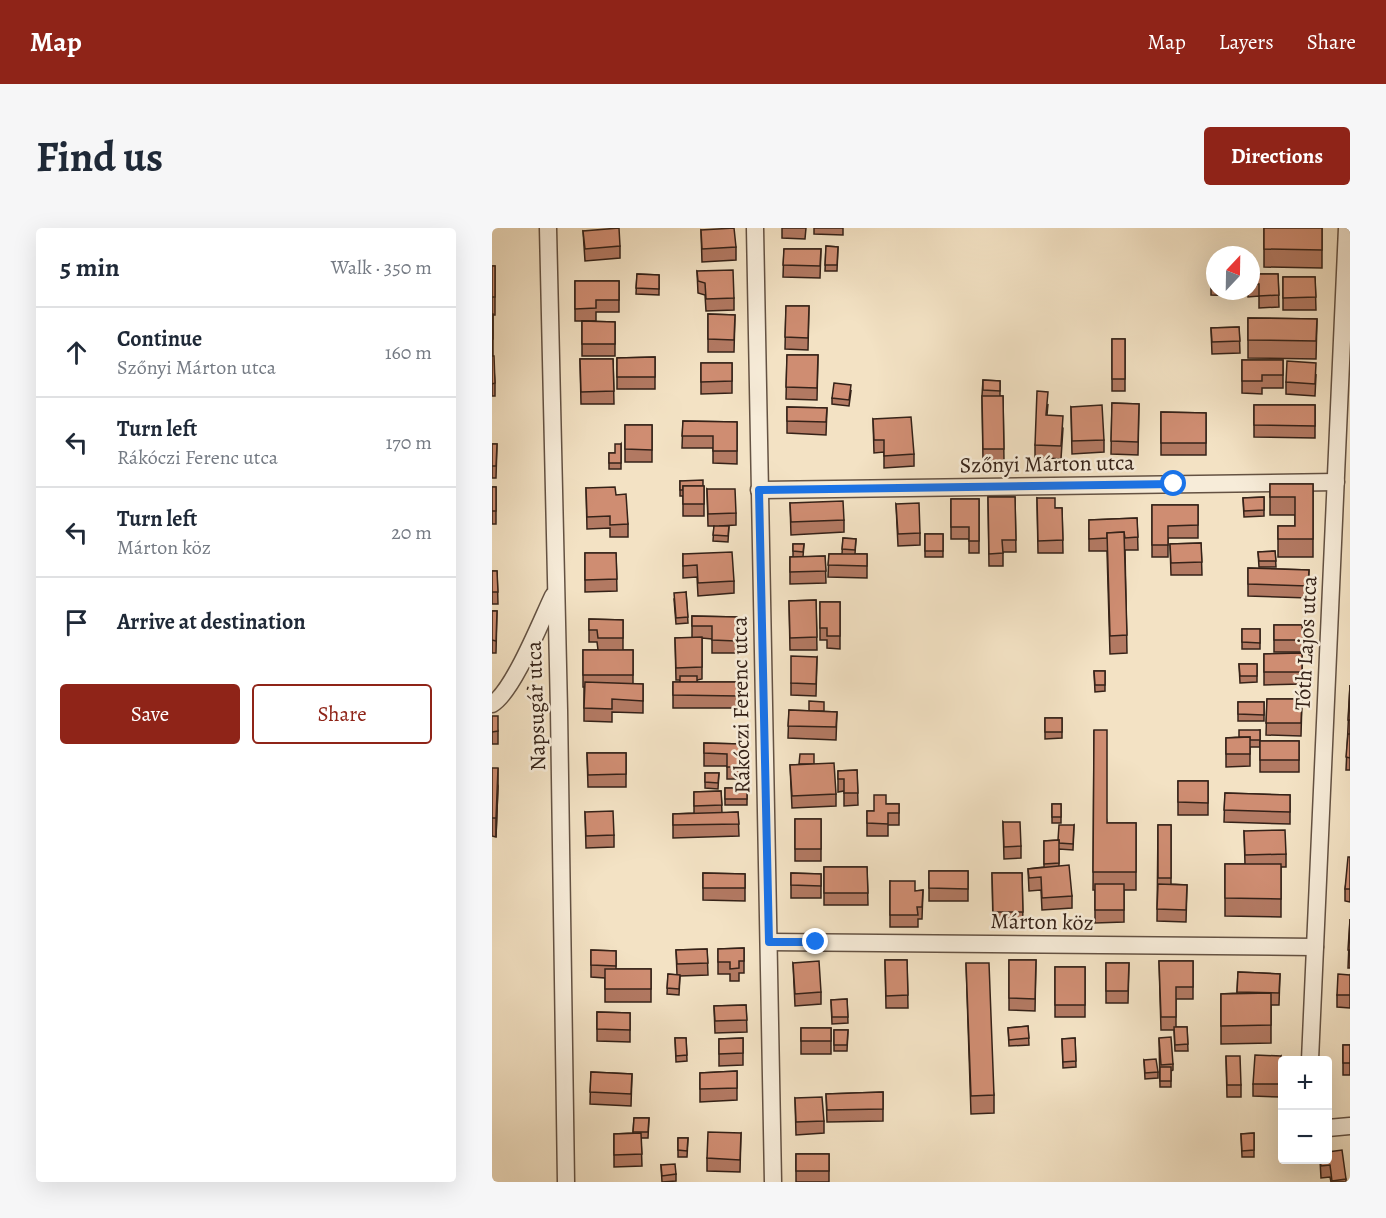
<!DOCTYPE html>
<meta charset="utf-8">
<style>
body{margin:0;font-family:Alegreya,serif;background:#f6f6f7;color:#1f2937}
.controls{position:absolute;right:18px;bottom:18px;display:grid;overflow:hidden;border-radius:6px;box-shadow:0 6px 24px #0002}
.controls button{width:54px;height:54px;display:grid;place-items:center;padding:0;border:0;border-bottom:2px solid #e0e1e3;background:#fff;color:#1f2937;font:30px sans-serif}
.compass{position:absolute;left:714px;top:18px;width:54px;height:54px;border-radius:50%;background:#fff;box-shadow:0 6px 24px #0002;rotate:22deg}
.stop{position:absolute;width:18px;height:18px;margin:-14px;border:4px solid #1a73e8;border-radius:50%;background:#fff}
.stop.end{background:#1a73e8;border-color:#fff;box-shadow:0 2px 6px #0008}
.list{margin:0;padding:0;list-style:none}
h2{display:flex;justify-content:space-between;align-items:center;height:78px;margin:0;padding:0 24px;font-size:26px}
h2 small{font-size:20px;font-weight:400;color:#747a83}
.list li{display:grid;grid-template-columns:39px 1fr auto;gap:18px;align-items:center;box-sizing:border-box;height:90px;padding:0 24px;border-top:2px solid #e0e1e3}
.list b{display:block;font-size:22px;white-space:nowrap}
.list p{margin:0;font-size:20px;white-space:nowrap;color:#747a83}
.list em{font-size:20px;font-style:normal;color:#747a83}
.actions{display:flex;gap:12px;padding:18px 24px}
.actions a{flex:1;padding:14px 0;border:2px solid #8f2418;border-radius:6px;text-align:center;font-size:21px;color:#8f2418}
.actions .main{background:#8f2418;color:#fff}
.icon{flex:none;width:33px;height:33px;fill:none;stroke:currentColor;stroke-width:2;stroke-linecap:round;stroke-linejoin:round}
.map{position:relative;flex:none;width:858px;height:954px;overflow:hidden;border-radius:6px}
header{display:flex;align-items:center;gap:36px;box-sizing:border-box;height:84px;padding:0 30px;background:#8f2418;color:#fff}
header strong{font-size:28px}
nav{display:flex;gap:33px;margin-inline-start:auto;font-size:21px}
.intro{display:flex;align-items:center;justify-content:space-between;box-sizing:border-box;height:144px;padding:0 36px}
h1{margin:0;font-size:42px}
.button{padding:15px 27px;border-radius:6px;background:#8f2418;color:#fff;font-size:21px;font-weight:700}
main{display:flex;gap:36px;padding:0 36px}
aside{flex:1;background:#fff;border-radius:6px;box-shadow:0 6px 24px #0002}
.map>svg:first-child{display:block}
</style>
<header>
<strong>Map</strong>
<nav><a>Map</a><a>Layers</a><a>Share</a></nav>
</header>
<div class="intro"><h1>Find us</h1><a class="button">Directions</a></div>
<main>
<aside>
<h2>5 min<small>Walk · 350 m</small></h2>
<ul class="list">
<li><svg class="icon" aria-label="ahead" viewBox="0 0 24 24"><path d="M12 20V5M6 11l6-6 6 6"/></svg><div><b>Continue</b><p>Szőnyi Márton utca</p></div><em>160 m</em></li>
<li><svg class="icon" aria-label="left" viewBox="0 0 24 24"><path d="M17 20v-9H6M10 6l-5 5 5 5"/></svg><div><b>Turn left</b><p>Rákóczi Ferenc utca</p></div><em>170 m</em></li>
<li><svg class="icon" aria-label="left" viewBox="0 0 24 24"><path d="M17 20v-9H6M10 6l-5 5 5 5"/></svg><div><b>Turn left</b><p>Márton köz</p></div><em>20 m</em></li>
<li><svg class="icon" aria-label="arrive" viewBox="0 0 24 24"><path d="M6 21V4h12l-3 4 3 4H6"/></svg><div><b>Arrive at destination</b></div></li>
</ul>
<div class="actions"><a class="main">Save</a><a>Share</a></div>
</aside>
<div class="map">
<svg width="858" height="954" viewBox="0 0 858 954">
<rect width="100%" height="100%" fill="#f3e2c4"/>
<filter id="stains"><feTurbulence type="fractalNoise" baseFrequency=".00333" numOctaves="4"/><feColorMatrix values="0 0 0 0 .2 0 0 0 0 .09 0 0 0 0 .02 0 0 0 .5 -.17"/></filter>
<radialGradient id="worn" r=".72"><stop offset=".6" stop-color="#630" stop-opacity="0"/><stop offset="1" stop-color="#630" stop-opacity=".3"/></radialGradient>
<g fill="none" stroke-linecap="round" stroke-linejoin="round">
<defs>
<g id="minor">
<polyline points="56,0 67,482 74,954"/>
<polyline points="263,0 281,954"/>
<polyline points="267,262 844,254"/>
<path d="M0,476C21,464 49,393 61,368"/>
<polyline points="277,714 823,719"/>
<polyline points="818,832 855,0"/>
<polyline points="836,900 858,898"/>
</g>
</defs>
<use href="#minor" stroke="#645243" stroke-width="19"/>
<polyline stroke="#352218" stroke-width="3" stroke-dasharray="1.5 3" stroke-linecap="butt" points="35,460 51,466"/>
<use href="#minor" stroke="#f7ecd9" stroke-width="16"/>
</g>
<g fill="#b27962" stroke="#352218" stroke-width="1.5">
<polygon points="290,0 314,0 313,11 290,10"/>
<polygon points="322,0 351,0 351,7 322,6"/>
<polygon points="772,0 830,0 830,40 772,39"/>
<polygon points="209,2 244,19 244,32 210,34"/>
<polygon points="91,3 128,18 128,30 93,33"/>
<polygon points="334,18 346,19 345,43 333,43"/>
<polygon points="292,21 329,21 328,50 291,49"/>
<polygon points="0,38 3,38 3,87 1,87 1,128 3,155 3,168 0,168"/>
<polygon points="723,41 723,63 746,63 746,68 719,67 719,55"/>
<polygon points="205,43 242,70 242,82 214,83 213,67 206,65"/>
<polygon points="145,46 167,47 167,67 144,66"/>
<polygon points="759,46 786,46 787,79 767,80 767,68 756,69 756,63 759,63"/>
<polygon points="791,49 823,49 824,82 791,82"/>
<polygon points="83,53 127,53 127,84 104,84 104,93 83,93"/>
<polygon points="294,78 317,78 316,122 293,121"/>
<polygon points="216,86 243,87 242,124 216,124"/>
<polygon points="756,90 825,91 824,131 756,130"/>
<polygon points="90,93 123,94 123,128 90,128"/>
<polygon points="747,99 748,125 720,126 719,100"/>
<rect x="620" y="111" width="13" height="52"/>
<polygon points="295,127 326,127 325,172 294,171"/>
<polygon points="163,129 163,161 125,161 125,130"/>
<polygon points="88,131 121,131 122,176 89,176"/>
<polygon points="750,132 791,132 791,160 770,160 770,166 750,165"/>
<polygon points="209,135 240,135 240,165 209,166"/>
<polygon points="824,147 823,168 794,166 794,154"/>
<polygon points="491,152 508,153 508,168 511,168 512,233 491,234 490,168"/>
<polygon points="359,163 357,178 340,176 340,170"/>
<polygon points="620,175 647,176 646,227 619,226"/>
<polygon points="556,176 555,187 571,200 569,231 543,229 543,217"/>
<polygon points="762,177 823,177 823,210 762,209"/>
<polygon points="295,179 335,180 334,207 295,205"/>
<polygon points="579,179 612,212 612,224 580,226"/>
<polygon points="669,184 714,185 714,227 669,227"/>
<polygon points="381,191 422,226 422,238 392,240 392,224 382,225"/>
<polygon points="191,193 245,194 245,236 221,235 221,220 190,220"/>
<rect x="133" y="197" width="27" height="37"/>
<polygon points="0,216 5,216 4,250 0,250"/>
<polygon points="129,216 129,241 117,241 117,225 123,225"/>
<polygon points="188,253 212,258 212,288 191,288 191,268 188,268"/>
<polygon points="778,256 821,256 821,329 786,329 786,298 803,298 803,287 778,287"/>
<rect x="0" y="259" width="4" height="37"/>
<polygon points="94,260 124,267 136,296 136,309 118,309 118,300 95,301"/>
<polygon points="215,261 244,285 244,297 227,298 237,298 236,314 221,313 222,298 216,298"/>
<polygon points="496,269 523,269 524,324 511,324 511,338 497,338"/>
<polygon points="772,269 772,288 752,289 751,270"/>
<polygon points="545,270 563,280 570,280 571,325 546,325"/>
<polygon points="459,271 487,271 487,325 477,325 477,311 459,311"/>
<polygon points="298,275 352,292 352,304 299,307"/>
<polygon points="404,276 428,305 428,317 406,318"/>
<polygon points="660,277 706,277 706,310 676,310 676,329 660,329"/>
<polygon points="645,290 646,322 633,322 635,425 618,426 615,323 597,323 597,292"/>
<rect x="433" y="306" width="18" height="23"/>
<polygon points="351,310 364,311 363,326 375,326 375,350 336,349 337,326 350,326"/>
<polygon points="709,315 710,347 679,347 678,316"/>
<polygon points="301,316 312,316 311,329 333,328 334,355 298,356 298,329 301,329"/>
<polygon points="783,323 784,339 767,339 766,324"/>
<polygon points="93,325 124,325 125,363 93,364"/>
<polygon points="191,326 242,353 242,365 206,368 205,349 191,350"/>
<polygon points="756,340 817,342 816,370 756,368"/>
<polygon points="0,343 5,343 6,376 0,376"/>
<polygon points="194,364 196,395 184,396 182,371"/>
<polygon points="324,372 325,422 298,422 297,373"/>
<polygon points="328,374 348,374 348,421 335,420 335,412 328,412"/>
<polygon points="0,383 5,383 4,425 0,425"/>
<polygon points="200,388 245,389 244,425 220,425 220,411 210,410 210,451 205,452 205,454 246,454 246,480 181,480 181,454 188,454 188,452 184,452 183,410 200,410"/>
<polygon points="97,391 131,392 131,422 141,422 141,456 151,456 151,485 120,484 120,494 92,493 92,459 91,459 91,422 106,422 105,414 97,414"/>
<polygon points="782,397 810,397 811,424 782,424"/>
<rect x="750" y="401" width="18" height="20"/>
<polygon points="810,425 810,456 772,457 772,426"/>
<polygon points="325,429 324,468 299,467 299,455"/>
<polygon points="747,436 765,436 765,454 748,455"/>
<polygon points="602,443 613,443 613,463 603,464"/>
<polygon points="858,457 858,542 854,542"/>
<polygon points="775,471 810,471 809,508 774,507"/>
<rect x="746" y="474" width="26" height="19"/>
<polygon points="297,482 345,484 344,512 296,510"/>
<polygon points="0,488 6,503 6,516 0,516"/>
<polygon points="553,490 570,490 570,510 553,511"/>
<polygon points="602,502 615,595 644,595 644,662 632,662 632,694 603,695 603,662 601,662"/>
<polygon points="768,502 768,519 758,519 758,538 734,539 734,510 747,509"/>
<rect x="768" y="513" width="39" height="31"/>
<polygon points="212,515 249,516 248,551 235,551 235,538 212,538"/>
<polygon points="95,525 134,525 134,559 96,559"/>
<polygon points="322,536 344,566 344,578 300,580 298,537"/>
<polygon points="0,540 6,558 4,609 0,608"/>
<polygon points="365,542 366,577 352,578 352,563 346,564 346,543"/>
<polygon points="213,545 227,545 226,561 213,560"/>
<rect x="686" y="553" width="30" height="34"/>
<rect x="233" y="560" width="22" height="17"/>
<polygon points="229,563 230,585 246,584 247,608 181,610 181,586 202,585 202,564"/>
<polygon points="733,565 798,567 798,596 732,594"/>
<polygon points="394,576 407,576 407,597 396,597 396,608 375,608 375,583 382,583"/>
<rect x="560" y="576" width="9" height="19"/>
<polygon points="93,584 122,607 122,619 94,620"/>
<rect x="303" y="591" width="26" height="42"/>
<polygon points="511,594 529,618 529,630 512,631"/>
<polygon points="582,597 581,622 567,621 567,638 580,668 580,680 550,682 549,662 537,663 536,641 552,639 552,613 566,612"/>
<polygon points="666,597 679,597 679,656 695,657 694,694 665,693"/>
<polygon points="752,603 794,626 794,639 789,639 789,689 733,688 733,636 753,636"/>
<polygon points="858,629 858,674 853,673 853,661"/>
<polygon points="332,639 375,639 376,677 332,677"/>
<rect x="437" y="643" width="39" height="30"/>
<polygon points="211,645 253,646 253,673 211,672"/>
<polygon points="299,645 329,646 329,670 299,670"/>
<polygon points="500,645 530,645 531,696 501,697"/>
<polygon points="398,653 423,663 431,662 430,691 426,691 426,699 398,699"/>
<polygon points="858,691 858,740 856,740"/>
<polygon points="252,720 252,745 247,745 247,753 238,753 238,746 226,746 226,721"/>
<polygon points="215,721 216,747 188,748 187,767 175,766 176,746 185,747 184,722"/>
<polygon points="99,722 124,723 124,741 159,741 159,774 113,774 113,750 99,749"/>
<polygon points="393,732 415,732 416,780 394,780"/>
<polygon points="517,732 544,732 543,783 517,782"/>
<polygon points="667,733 701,733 701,771 684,771 684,799 695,799 696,823 683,823 682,802 669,802"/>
<polygon points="301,735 329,764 329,776 303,778"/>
<polygon points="474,735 502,867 502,885 479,886"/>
<polygon points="614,735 637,735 636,775 614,775"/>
<rect x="563" y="739" width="30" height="50"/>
<polygon points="746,744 788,746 787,777 779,777 779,815 729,816 729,766 745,765"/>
<polygon points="858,747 858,780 845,779 845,767"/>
<polygon points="355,771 356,795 340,796 339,772"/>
<polygon points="254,777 255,804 223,805 222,778"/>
<polygon points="105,784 138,785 138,814 105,813"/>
<polygon points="536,798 537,817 517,818 516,800"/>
<rect x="309" y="800" width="30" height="26"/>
<polygon points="342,802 356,802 355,823 342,823"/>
<polygon points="183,810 194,810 195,833 184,834"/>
<polygon points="251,810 251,837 227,838 227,811"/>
<polygon points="583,810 584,839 571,840 570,811"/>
<polygon points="667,810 681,836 681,842 679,843 679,859 668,859"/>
<rect x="851" y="817" width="7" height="30"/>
<polygon points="734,828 749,857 749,869 735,869"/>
<polygon points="789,828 788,869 761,868 761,856"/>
<polygon points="652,832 666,844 666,850 653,851"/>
<polygon points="245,843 245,872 208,874 208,845"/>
<polygon points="99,844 140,846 139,878 98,876"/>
<polygon points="391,864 391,893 335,894 334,866"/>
<polygon points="303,870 332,893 332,905 304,907"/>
<polygon points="142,890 157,890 156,910 149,910 150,938 122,939 122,906 141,905"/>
<polygon points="249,905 248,944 215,943 215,930"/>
<polygon points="762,905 762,929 750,929 749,906"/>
<polygon points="186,910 196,910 195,929 186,929"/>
<rect x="304" y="926" width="33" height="28"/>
<polygon points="828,932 836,932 854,951 854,954 839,954 838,949 829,950"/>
<polygon points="169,937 184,946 184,953 170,954"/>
</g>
<polygon fill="#916350" stroke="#352218" stroke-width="1.5" points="6,540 6,558 4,609 4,590"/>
<g fill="#cf8d72" stroke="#352218" stroke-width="1.5">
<polygon points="127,0 128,18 93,21 91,3"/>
<polygon points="242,0 244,19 210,21 209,2"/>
<polygon points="772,0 830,0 830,22 772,21"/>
<polygon points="334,18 346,19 345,37 333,37"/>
<polygon points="292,21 329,21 328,38 291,37"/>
<rect x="0" y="38" width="3" height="31"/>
<polygon points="720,41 723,41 723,55 719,55"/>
<polygon points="241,42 242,70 214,71 213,55 206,53 205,43"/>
<polygon points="145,46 167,47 167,61 144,60"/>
<polygon points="759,46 786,46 787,67 767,68 767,56 759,56"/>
<polygon points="791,49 823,49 824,69 791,70"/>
<polygon points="83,53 127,53 127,72 104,72 104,80 83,81"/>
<polygon points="294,78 317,78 316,110 293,109"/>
<rect x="0" y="86" width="1" height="25"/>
<polygon points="216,86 243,87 242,112 216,111"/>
<polygon points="756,90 825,91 824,113 756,112"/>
<polygon points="90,93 123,94 123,116 90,116"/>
<polygon points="747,99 748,113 720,114 719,100"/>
<rect x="620" y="111" width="13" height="40"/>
<polygon points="295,127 326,127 325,160 294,159"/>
<polygon points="0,128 2,128 3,155 0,156"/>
<polygon points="163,129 163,149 125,149 125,130"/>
<polygon points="88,131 121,131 122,163 89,164"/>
<polygon points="750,132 791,132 791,147 770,147 770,153 750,153"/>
<polygon points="795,133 824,135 823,156 794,154"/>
<polygon points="209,135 240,135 240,153 209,154"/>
<polygon points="491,152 508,153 508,163 491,162"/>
<polygon points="342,155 359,157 357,172 340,170"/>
<polygon points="545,163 556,164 554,187 571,188 569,218 543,217"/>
<polygon points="490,168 511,168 512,221 491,221"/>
<polygon points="620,175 647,176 646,214 619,213"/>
<polygon points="610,177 612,212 580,213 579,179"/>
<polygon points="762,177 823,177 823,198 762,197"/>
<polygon points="295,179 335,180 334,194 295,193"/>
<polygon points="669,184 714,185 714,215 669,215"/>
<polygon points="419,189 422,226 392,228 392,212 382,212 381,191"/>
<polygon points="191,193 245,194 245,223 221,223 221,208 190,208"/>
<polygon points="133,197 160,197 160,222 133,221"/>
<polygon points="0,216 5,216 4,238 0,238"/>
<polygon points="123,216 129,216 129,235 117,235 117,225 123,225"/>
<polygon points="211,252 211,258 191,258 191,262 188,262 188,253"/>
<polygon points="778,256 821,256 821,311 786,311 786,298 803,298 803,269 778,269"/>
<rect x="191" y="258" width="21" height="18"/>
<rect x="0" y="259" width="4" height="24"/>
<polygon points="123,259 124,267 134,266 136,296 118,297 118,288 95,289 94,260"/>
<polygon points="215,261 243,261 244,285 216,286"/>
<polygon points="496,269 523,269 524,312 510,312 511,325 497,326"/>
<polygon points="772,269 772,282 752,283 751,270"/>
<polygon points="545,270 563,270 563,280 570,280 571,312 546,313"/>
<polygon points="459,271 487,271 487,313 477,313 477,299 459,299"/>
<polygon points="351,273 352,292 299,294 298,275"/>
<polygon points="427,275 428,305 406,306 404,276"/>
<polygon points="660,277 706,277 706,297 676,298 676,317 660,317"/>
<polygon points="645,290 646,309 633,310 632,304 615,305 615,310 597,311 597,292"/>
<polygon points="222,298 237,298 236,308 221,307"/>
<polygon points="632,304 635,407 618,408 615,305"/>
<rect x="433" y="306" width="18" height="17"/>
<polygon points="351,310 364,311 363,322 350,321"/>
<polygon points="709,315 710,334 679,335 678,316"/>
<polygon points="301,316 312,316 311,324 301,323"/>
<polygon points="783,323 784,333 767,333 766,324"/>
<polygon points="240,324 242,353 206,355 205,337 191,338 191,326"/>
<polygon points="93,325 124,325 125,351 93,352"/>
<polygon points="337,326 375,326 375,338 336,337"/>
<polygon points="333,328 334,343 298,344 298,329"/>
<polygon points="756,340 817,342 816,358 756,356"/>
<polygon points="0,343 5,343 6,364 0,364"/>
<polygon points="194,364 196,389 184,390 182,365"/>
<polygon points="324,372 325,409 298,410 297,373"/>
<polygon points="328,374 348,374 348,408 335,408 335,400 328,400"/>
<polygon points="0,383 5,383 4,413 0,412"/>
<polygon points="200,388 245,389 244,413 220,412 220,398 200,398"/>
<polygon points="97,391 131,392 131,410 106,410 105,402 97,402"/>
<polygon points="782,397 810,397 811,412 782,412"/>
<polygon points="750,401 768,401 768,415 750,414"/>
<polygon points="210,409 210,439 184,440 183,410"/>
<rect x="91" y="422" width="50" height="25"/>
<polygon points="810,425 810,444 772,444 772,426"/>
<polygon points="299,428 325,429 324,456 299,455"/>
<polygon points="747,436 765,436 765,448 748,448"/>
<polygon points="602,443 613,443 613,457 603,457"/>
<rect x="188" y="448" width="17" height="6"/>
<polygon points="93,454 151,456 151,473 120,471 120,481 92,480"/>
<polygon points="181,454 246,454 246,468 181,467"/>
<polygon points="858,457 858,492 856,492"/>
<polygon points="775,471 810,471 809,495 774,495"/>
<polygon points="317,473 332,474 332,483 317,483"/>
<polygon points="746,474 772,474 772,487 746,486"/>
<polygon points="297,482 345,484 344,499 296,498"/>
<polygon points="0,488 6,488 6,503 0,504"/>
<rect x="553" y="490" width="17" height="14"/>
<polygon points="602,502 615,502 615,595 644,595 644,644 601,644"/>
<polygon points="747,502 768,502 768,512 758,512 758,509 747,509"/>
<polygon points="856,506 858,506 858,530 854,529"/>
<polygon points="758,509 758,526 734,526 734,510"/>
<rect x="768" y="513" width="39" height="19"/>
<polygon points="212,515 249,516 248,539 235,539 235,526 212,525"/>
<polygon points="95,525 134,525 134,546 96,547"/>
<polygon points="308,526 322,526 322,536 307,536"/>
<polygon points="342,535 344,566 300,568 298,537"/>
<polygon points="0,540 6,540 4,590 0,590"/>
<polygon points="365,542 366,565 352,565 352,551 346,551 346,543"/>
<polygon points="213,545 227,545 226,555 213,554"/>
<polygon points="686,553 716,553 716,575 686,574"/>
<rect x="233" y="560" width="22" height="11"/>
<polygon points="229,563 230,577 202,578 202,564"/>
<polygon points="733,565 798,567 798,584 732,582"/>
<polygon points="382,567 394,567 394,576 407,576 407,585 396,585 396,596 375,595 375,583 382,583"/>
<rect x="560" y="576" width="9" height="13"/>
<polygon points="121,583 122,607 94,608 93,584"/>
<polygon points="246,584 247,596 181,597 181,586"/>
<rect x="303" y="591" width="26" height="30"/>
<polygon points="511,594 528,594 529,618 512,619"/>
<polygon points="567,597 582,597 581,616 567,615 567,612 566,612"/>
<rect x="666" y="597" width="13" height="53"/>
<polygon points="793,602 794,626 753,627 752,603"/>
<polygon points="567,612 567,635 552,636 552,613"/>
<polygon points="856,629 858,629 858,661 853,661"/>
<polygon points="733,636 789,636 789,671 733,670"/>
<polygon points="577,637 580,668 550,670 549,649 537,650 536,641"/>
<polygon points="332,639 375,639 376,665 332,665"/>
<polygon points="437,643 476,643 476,661 437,660"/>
<polygon points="211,645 253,646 253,660 211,660"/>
<polygon points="299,645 329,646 329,658 299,657"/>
<polygon points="500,645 530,645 531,684 501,684"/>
<polygon points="398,653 423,653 423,663 431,662 430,679 425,679 426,687 398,687"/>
<rect x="603" y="656" width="29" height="26"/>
<polygon points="666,656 695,657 694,682 665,681"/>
<polygon points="858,691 858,722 856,722"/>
<polygon points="252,720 252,733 247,733 247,740 238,741 238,734 226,734 226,721"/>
<polygon points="215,721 216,735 185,736 184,722"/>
<polygon points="99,722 124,723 124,738 99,737"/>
<polygon points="393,732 415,732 416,767 394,768"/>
<polygon points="517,732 544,732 543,771 517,770"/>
<polygon points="327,733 329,764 303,766 301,735"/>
<polygon points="667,733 701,733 701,759 684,759 684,789 669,789"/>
<polygon points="474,735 497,735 502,867 479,868"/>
<polygon points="614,735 637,735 636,763 614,763"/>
<rect x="563" y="739" width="30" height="38"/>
<rect x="113" y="741" width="46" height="20"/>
<polygon points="746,744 788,746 787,765 745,764"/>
<polygon points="176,746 188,747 187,761 175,760"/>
<polygon points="846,746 858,747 858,767 845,767"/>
<polygon points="779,765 779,797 729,798 729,766"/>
<polygon points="355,771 356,789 340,789 339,772"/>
<polygon points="254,777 255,792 223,793 222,778"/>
<polygon points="105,784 138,785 138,802 105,801"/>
<polygon points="536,798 537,810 517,812 516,800"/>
<polygon points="682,799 695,799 696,816 683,817"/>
<rect x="309" y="800" width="30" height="13"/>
<polygon points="342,802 356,802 355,817 342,817"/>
<polygon points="679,809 681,836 669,837 667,810"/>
<polygon points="183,810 194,810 195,827 184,828"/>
<polygon points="251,810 251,825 227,826 227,811"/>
<polygon points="583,810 584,833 571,834 570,811"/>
<rect x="851" y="817" width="7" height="18"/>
<polygon points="763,827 789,828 788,856 761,856"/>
<polygon points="734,828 748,828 749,857 735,857"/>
<polygon points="664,831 666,844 653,845 652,832"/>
<rect x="668" y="839" width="11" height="14"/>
<polygon points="245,843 245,860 208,861 208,845"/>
<polygon points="99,844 140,846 139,866 98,864"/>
<polygon points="391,864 391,881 335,882 334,866"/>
<polygon points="330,869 332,893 304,894 303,870"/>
<polygon points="142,890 157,890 156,904 141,904"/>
<polygon points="216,904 249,905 248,932 215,930"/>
<polygon points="149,905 150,926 122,927 122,906"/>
<polygon points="762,905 762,922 750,923 749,906"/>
<polygon points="186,910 196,910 195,923 186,922"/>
<polygon points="850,922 854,951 840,953 838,937 829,938 828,932 836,932 836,924"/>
<rect x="304" y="926" width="33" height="17"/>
<polygon points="183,936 184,946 170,948 169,937"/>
</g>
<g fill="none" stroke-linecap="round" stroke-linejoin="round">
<polyline stroke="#1a73e8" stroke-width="8" points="324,714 277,714 267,262 682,256"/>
</g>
<g text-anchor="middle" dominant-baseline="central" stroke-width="5" stroke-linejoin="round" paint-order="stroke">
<g font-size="22" fill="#352218" stroke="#f7ecd9">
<text transform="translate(555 236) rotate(-1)">Szőnyi Márton utca</text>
<text transform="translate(814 415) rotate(-87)">Tóth Lajos utca</text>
<text transform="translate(249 477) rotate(-91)">Rákóczi Ferenc utca</text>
<text transform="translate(44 478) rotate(-92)">Napsugár utca</text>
<text transform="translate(550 694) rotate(1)">Márton köz</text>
</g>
</g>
<rect width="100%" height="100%" filter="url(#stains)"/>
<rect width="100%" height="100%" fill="url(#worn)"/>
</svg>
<div class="controls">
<button>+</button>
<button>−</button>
</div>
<svg class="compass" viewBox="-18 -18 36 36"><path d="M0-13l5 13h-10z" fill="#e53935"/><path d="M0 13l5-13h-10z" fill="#747a83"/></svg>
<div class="stop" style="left:682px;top:256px"></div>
<div class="stop end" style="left:324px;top:714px"></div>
</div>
</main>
